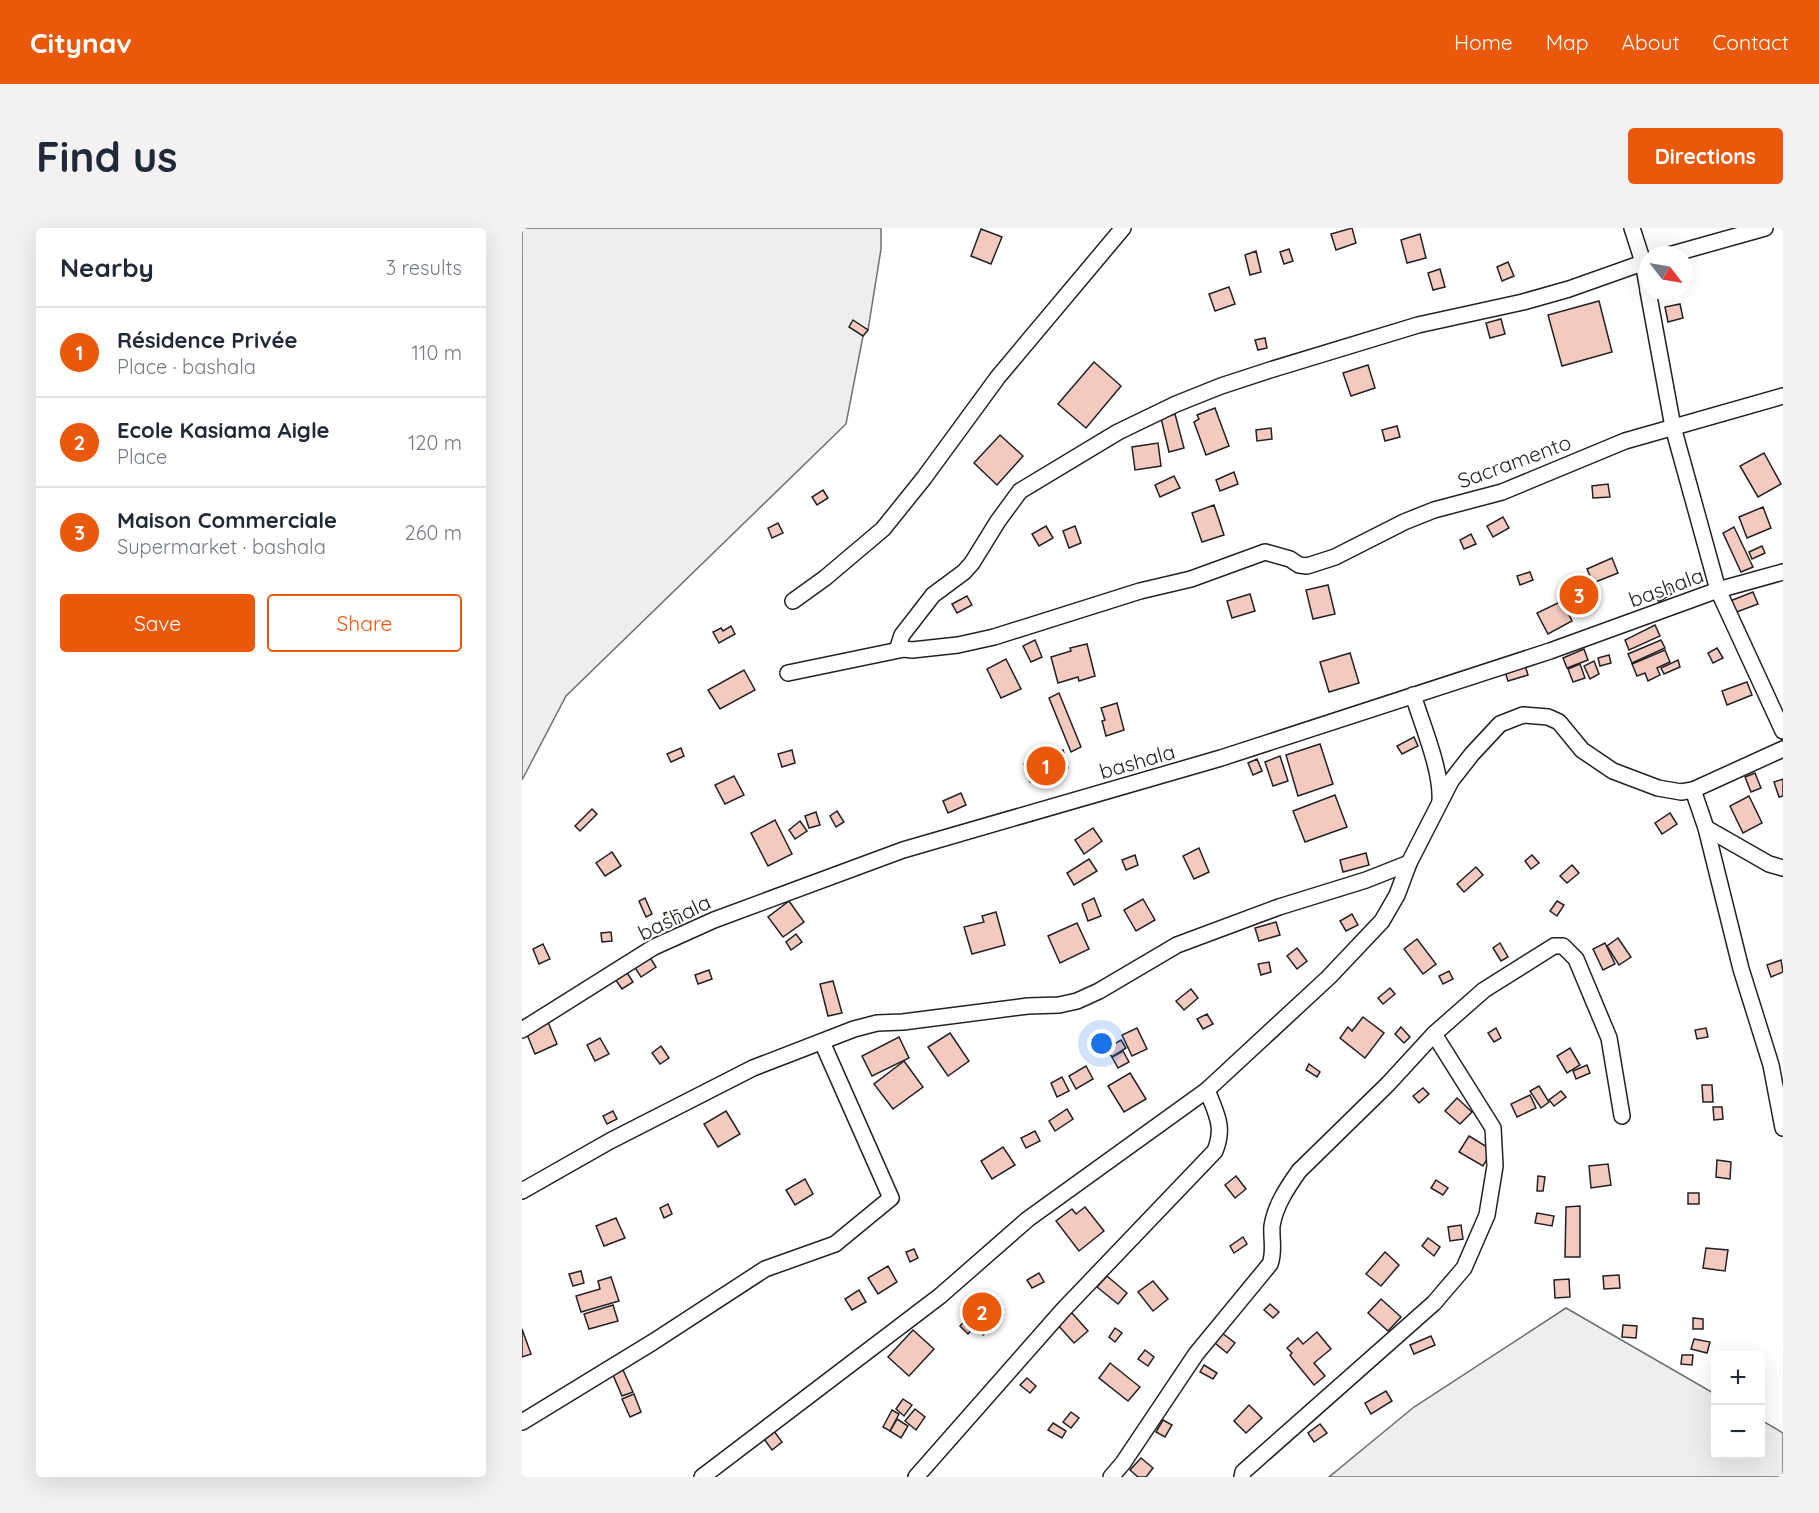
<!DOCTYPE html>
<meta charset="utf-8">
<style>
body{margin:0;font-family:Quicksand,sans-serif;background:#f2f2f3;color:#1f2937}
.controls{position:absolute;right:18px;bottom:18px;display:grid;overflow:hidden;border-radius:6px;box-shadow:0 6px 24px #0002}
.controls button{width:54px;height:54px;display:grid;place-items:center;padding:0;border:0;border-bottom:2px solid #e0e1e3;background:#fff;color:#1f2937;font:30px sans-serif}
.compass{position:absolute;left:1117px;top:18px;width:54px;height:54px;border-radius:50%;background:#fff;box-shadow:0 6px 24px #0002;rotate:121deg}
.you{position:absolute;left:580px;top:816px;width:21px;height:21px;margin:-15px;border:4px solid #fff;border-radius:50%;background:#1a73e8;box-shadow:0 0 0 9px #1a73e833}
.badge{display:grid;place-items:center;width:39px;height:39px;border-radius:50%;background:#ea580c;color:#fff;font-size:20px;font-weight:700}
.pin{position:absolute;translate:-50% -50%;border:3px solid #fff;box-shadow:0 2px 6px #0006}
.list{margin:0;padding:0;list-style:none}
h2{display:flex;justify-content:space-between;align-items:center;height:78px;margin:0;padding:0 24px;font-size:26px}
h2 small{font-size:20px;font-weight:400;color:#747a83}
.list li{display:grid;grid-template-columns:39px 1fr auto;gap:18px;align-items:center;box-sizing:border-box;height:90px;padding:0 24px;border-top:2px solid #e0e1e3}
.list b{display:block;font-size:22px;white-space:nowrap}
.list p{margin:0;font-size:20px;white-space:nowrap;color:#747a83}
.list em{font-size:20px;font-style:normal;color:#747a83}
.actions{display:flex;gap:12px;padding:18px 24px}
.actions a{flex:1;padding:14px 0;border:2px solid #ea580c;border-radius:6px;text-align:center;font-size:21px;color:#ea580c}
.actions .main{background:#ea580c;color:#fff}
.map{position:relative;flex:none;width:1261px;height:1249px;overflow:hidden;border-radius:6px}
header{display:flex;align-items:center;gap:36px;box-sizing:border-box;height:84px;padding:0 30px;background:#ea580c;color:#fff}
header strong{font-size:28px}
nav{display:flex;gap:33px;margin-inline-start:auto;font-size:21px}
.intro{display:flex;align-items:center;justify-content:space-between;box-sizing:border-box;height:144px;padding:0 36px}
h1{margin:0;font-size:42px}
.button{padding:15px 27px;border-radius:6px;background:#ea580c;color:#fff;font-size:21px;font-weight:700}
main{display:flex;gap:36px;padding:0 36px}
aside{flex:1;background:#fff;border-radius:6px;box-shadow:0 6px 24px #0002}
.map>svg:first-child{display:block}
</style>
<header>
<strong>Citynav</strong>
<nav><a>Home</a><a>Map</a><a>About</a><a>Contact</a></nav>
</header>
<div class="intro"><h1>Find us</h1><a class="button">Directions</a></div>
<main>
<aside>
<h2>Nearby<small>3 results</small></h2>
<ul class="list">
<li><span class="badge">1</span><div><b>Résidence Privée</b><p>Place · bashala</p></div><em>110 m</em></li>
<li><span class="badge">2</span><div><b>Ecole Kasiama Aigle</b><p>Place</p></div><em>120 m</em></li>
<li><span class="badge">3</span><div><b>Maison Commerciale</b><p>Supermarket · bashala</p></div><em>260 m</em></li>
</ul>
<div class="actions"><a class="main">Save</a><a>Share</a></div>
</aside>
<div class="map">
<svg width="1261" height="1249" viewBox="0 0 1261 1249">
<rect width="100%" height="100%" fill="#fff"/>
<g fill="#eee" stroke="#6f6f6f" stroke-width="1.5">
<polygon points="0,0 359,0 359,21 346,102 341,108 324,196 44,468 0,552"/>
<polygon points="1044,1080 1193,1166 1194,1226 1238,1226 1239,1192 1261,1205 1261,1249 807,1249 892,1179"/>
</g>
<g fill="#f3c9c0" stroke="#222" stroke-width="1.5">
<polygon points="830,0 834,15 814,22 809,6"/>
<polygon points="459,1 480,9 469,36 449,28"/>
<polygon points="898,6 904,30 885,35 879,12"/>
<polygon points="767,21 771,33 762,36 758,24"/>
<polygon points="734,23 739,44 728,47 723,27"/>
<polygon points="986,34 992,48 980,53 975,39"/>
<polygon points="918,41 923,59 911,62 906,45"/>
<polygon points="707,59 713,76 693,83 687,66"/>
<polygon points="1077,73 1090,124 1040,138 1026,87"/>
<polygon points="1158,76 1161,90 1146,94 1143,79"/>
<polygon points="979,91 983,106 968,110 964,95"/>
<polygon points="331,92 346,102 341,108 327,99"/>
<polygon points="743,110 745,120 736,122 733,112"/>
<polygon points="572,134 599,158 564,200 536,176"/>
<polygon points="846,137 853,160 829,168 821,145"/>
<polygon points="693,180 707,218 684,227 672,194 677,191 675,187"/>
<polygon points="653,186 662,220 647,224 639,190"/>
<polygon points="875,198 878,209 863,213 860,202"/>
<polygon points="749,200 750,211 735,213 734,202"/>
<polygon points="478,207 501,228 475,257 452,235"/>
<polygon points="636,215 639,238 613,242 610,219"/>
<polygon points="1242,225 1259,256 1236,269 1218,238"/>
<polygon points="712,244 716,256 698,263 694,252"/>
<polygon points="652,248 658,260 638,269 633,257"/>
<polygon points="1086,256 1088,269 1071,270 1070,258"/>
<polygon points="301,262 306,270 295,277 290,269"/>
<polygon points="692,277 702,307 680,314 670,285"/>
<polygon points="1241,279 1249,300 1225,310 1217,289"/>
<polygon points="981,289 987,300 971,309 965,298"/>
<polygon points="256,295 261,305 250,310 246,300"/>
<polygon points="524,298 531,310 517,318 510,306"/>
<polygon points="553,298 559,315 547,320 541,303"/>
<polygon points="1212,299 1231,339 1219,344 1201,305"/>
<polygon points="949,306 954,316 942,321 938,312"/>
<polygon points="1240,318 1243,325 1230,331 1227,324"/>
<polygon points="1090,330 1096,345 1071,355 1065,341"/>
<polygon points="1008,344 1011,352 998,357 995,348"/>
<polygon points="1063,354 1070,371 1052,380 1044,363"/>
<polygon points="806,357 813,386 791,391 784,362"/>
<polygon points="1147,359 1151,365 1137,374 1133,367"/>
<polygon points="1231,364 1236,376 1212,385 1208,373"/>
<polygon points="728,366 733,383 710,390 705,373"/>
<polygon points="445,368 450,377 435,385 430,376"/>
<polygon points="1040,373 1050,393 1026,406 1015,385"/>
<polygon points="1133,397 1138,408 1107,422 1103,412"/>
<polygon points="209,398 213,406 197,415 191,404 199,400 201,403"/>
<polygon points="513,412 520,429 509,434 501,418"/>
<polygon points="1139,412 1143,420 1110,435 1106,426"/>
<polygon points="565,416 573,448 557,453 556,449 536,455 529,429 549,423 548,420"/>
<polygon points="1195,420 1201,430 1191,435 1186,425"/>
<polygon points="1062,421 1066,432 1045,440 1041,430"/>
<polygon points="1143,422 1148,434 1135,440 1138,447 1126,453 1123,445 1115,448 1110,436"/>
<polygon points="828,425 837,455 807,464 798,434"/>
<polygon points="1087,427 1089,435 1078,438 1076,430"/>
<polygon points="484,431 499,461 479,470 465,441"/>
<polygon points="1156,432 1158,439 1142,446 1139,440"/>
<polygon points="1072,433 1077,446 1068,451 1062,438"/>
<polygon points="1002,434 1006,447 986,453 982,441"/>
<polygon points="1058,436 1063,450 1051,454 1046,441"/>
<polygon points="222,442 233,462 198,481 186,462"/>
<polygon points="1225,454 1230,467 1205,477 1200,463"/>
<polygon points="537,465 559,519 549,524 527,470"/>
<polygon points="595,475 602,502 584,508 580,493 583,492 579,480"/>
<polygon points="892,509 896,518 880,526 875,518"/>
<polygon points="798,516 811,556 776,568 764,527"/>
<polygon points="159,520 162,528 149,534 145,526"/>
<polygon points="270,522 273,535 260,539 256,526"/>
<polygon points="541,522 546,540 508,554 502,536"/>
<polygon points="758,528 766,553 751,558 743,534"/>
<polygon points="735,531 740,543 731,547 726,535"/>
<polygon points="1233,545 1239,560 1229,564 1223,549"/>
<polygon points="212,548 222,567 203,576 193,557"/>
<polygon points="1261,551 1261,568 1257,569 1252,554"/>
<polygon points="439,565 444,577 426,585 421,573"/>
<polygon points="813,567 825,599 783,614 771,583"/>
<polygon points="1227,568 1240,595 1221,605 1208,578"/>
<polygon points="70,581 75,586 58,603 53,598"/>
<polygon points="315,583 322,594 314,599 308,588"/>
<polygon points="294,584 298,597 287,600 283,588"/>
<polygon points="1148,585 1155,596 1140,606 1133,595"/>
<polygon points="253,592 270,626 246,638 229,605"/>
<polygon points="278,593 285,603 273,611 267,602"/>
<polygon points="571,600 580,613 562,626 553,612"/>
<polygon points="677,620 687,644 672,651 661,628"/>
<polygon points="90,624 99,638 83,648 74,635"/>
<polygon points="844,625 847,637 821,644 818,632"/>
<polygon points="613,627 616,637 604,642 600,632"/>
<polygon points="1010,627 1017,635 1009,641 1003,633"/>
<polygon points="567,631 575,643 552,657 545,645"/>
<polygon points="1050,637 1057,645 1045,655 1038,648"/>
<polygon points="954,639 961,647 942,664 935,656"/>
<polygon points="123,670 130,686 124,689 117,673"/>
<polygon points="572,670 579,688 566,693 560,676"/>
<polygon points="621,671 633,692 614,703 602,682"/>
<polygon points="267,673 282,694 261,709 246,689"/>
<polygon points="1035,673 1042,677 1035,688 1028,683"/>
<polygon points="155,682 158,695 145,698 142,685"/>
<polygon points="474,684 483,717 450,726 442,699 462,694 460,688"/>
<polygon points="830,686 836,697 824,703 818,693"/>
<polygon points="754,694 758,707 737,713 733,700"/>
<polygon points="555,695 567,721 538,735 526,708"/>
<polygon points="89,704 90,713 80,714 79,705"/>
<polygon points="274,706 280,714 269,722 264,714"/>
<polygon points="1096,710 1109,729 1097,737 1085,718"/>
<polygon points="895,711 914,736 901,746 882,721"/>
<polygon points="978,715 986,729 979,733 971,720"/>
<polygon points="1083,715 1093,736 1081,742 1071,721"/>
<polygon points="21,716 28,731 17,736 11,721"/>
<polygon points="775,720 785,733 775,741 765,728"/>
<polygon points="127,728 134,739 119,749 112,738"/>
<polygon points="1259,732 1261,744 1249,749 1245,737"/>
<polygon points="747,734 749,744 739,747 736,736"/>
<polygon points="187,742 190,751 176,756 173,747"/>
<polygon points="104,743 111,754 100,761 93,751"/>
<polygon points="927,743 931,751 921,756 917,748"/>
<polygon points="311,753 320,785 306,788 298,756"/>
<polygon points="868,760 873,766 861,776 856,770"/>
<polygon points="669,761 676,770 662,782 654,773"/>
<polygon points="685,786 691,796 681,801 675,791"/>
<polygon points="841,789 862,805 843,830 818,810 826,799 830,803"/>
<polygon points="26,794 35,816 13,826 4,804"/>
<polygon points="879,799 888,809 882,815 873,806"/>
<polygon points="615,800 625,821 610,828 600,807"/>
<polygon points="974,800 979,810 972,814 966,805"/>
<polygon points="1184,800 1186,809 1175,811 1173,802"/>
<polygon points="428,805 447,833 426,848 406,819"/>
<polygon points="377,809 387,830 350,848 340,828"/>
<polygon points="78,810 87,826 73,833 65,817"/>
<polygon points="599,812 604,820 590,829 584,821"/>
<polygon points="139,818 147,830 138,836 130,825"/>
<polygon points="1048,820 1058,837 1045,845 1035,828"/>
<polygon points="601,823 607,834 596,840 590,829"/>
<polygon points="382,833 401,859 371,881 352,856"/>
<polygon points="787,836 798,844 795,849 784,842"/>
<polygon points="1065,837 1068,845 1054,851 1051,843"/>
<polygon points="564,838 571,851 554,861 547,848"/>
<polygon points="608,845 624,871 602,884 586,858"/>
<polygon points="540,849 547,863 535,869 529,855"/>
<polygon points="1180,857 1190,857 1191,874 1181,874"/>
<polygon points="1017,858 1027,874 1019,880 1008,863"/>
<polygon points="901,860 907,866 897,875 891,868"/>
<polygon points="1039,863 1044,869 1032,878 1027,872"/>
<polygon points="1008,867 1014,880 995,889 989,876"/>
<polygon points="935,870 950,884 938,896 923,883"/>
<polygon points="1191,879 1200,879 1201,891 1192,892"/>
<polygon points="545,881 551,891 533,903 527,893"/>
<polygon points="91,883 95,891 85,896 81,888"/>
<polygon points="204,883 218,906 196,919 182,896"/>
<polygon points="513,903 518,913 504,920 499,910"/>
<polygon points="947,908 970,922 961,938 937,924"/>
<polygon points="481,919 493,937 470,951 459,933"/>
<polygon points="1195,932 1209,934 1208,951 1194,949"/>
<polygon points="1086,936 1089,957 1069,960 1067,938"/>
<polygon points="714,948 724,961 713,970 703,957"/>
<polygon points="1016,948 1023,949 1021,963 1015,963"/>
<polygon points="283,951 291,966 273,977 264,962"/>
<polygon points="914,952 926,960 921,967 909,960"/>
<rect x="1166" y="965" width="11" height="11"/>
<polygon points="146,976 150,986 142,990 138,980"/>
<polygon points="1058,978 1058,1029 1043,1029 1044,979"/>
<polygon points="563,979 582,1003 557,1023 534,993 550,981 554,986"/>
<polygon points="1015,985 1032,988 1030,998 1013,995"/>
<polygon points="94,990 103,1010 82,1018 74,998"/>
<polygon points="939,997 941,1011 928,1013 926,999"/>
<polygon points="721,1009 725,1016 712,1025 708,1018"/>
<polygon points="906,1010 918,1019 912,1028 900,1018"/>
<polygon points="1184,1020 1206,1022 1203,1043 1181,1040"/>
<polygon points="392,1021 396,1030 388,1034 384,1024"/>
<polygon points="863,1024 877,1037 859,1058 844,1046"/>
<polygon points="366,1038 375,1054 356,1066 346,1050"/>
<polygon points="59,1043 62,1055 51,1058 47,1046"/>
<polygon points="517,1045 522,1054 510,1060 505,1052"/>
<polygon points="1097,1047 1098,1060 1082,1061 1081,1048"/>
<polygon points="585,1048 605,1065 596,1076 575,1059"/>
<polygon points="89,1049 97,1073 59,1084 54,1068 78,1061 76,1053"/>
<polygon points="1047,1051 1048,1069 1033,1070 1032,1052"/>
<polygon points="631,1053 646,1071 631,1083 616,1064"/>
<polygon points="337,1062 344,1074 330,1082 323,1071"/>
<polygon points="469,1066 478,1074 460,1093 468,1100 461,1107 452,1099 446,1106 438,1098"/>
<polygon points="859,1071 879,1089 866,1103 846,1085"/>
<polygon points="748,1076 757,1084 751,1090 742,1082"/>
<polygon points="91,1077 96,1093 67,1101 62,1086"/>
<polygon points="549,1084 566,1103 552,1115 535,1096"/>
<polygon points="1171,1090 1181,1091 1181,1101 1171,1101"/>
<polygon points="1101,1097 1115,1098 1114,1110 1100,1109"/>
<polygon points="593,1100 600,1105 593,1114 587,1109"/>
<polygon points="0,1101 9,1126 0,1129"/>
<polygon points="391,1102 412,1121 387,1148 366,1129"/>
<polygon points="795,1104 809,1121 792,1135 803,1148 792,1157 770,1130 768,1127 770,1125 765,1120 776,1110 781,1116"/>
<polygon points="700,1105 713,1115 705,1125 693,1115"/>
<polygon points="909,1108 913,1117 892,1126 888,1117"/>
<polygon points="1172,1111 1188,1114 1185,1125 1169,1121"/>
<polygon points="623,1122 632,1129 626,1138 616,1131"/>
<polygon points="1160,1127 1171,1127 1170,1137 1159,1136"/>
<polygon points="588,1135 618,1159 606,1173 577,1150"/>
<polygon points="682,1137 695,1145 691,1151 678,1144"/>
<polygon points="101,1142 111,1164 100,1168 91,1147"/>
<polygon points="505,1150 514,1158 508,1165 498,1157"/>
<polygon points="864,1163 870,1173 849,1186 843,1175"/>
<polygon points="112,1166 119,1184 108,1189 100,1171"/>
<polygon points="381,1171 390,1177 382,1188 374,1181"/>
<polygon points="727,1177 740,1190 724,1205 712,1193"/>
<polygon points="393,1181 403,1189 394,1202 383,1193"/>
<polygon points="370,1182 377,1186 368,1203 361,1199"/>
<polygon points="549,1184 557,1190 549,1200 541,1194"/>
<polygon points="375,1191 386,1198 379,1210 368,1203"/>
<polygon points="641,1192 650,1197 643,1209 634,1204"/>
<polygon points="531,1195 544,1203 540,1210 526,1202"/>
<polygon points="798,1196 805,1205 792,1214 786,1205"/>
<polygon points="252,1203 260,1214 250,1222 242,1211"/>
<polygon points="619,1230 631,1240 624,1249 616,1249 608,1242"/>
</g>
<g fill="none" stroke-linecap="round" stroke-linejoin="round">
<defs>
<g id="minor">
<polyline points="1110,0 1121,34 1126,62"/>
<polyline points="1147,27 1243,0"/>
<polyline points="1126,33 1047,61 1001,74 896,97 748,142 699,158 654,176 596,204 498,263 476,293 450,335 442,344 411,367 380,407 377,416 382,421 390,422 436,417 472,409 618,363 669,351 743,324 768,331 777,337 785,338 813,329 882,294 912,282 980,264 1103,213 1261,168"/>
<polyline points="1126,63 1151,199 1196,362 1261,503"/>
<polyline points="271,373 303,350 361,301 402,250 476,149 601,0"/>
<polyline points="266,445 382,421"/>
<path d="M891,467C900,496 920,543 918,573"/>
<polyline points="1261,521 1171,562 1184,600 1219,741 1249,837 1261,900"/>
<polyline points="1184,600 1247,636 1261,640"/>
<polyline points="0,802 132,719 192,692 381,622 699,530 1028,423 1196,362 1261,344"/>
<polyline points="0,963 88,913 231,840 332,801 355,795 381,794 506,778 537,777 555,773 577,763 655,717 757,679 844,652 887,635"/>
<polyline points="0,1194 131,1114 243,1041 313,1016 369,970 300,814"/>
<polyline points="180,1249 418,1068 506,991 685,862 807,749 860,693 875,667 887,635 929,553 950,526 978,496 1001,487 1026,489 1037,494 1060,522 1091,543 1136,560 1159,564 1171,562"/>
<path d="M394,1249L541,1082L693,923C703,898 694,886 685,862"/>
<path d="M589,1249L601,1235L674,1126L748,1036C753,1023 749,1011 750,998C753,978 765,960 777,943L866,856L912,806L962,762L1032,718H1041L1054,731L1087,810L1100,888"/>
<polyline points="720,1249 721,1244 912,1075 942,1040 965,987 973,938 971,900 912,806"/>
</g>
</defs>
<use href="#minor" stroke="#222" stroke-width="18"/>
<use href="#minor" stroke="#fff" stroke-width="15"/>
</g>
<g text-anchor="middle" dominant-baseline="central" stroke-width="4.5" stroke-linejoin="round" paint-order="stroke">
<g font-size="21" fill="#222" stroke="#fff">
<text transform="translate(992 233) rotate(-20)">Sacramento</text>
<text transform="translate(1144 359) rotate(-20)">bashala</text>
<text transform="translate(615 533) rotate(-16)">bashala</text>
<text transform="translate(152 689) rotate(-26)">bashala</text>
</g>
</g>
</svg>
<div class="controls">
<button>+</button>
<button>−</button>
</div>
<svg class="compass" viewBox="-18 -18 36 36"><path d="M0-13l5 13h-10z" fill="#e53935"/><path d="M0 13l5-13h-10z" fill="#747a83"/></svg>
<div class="you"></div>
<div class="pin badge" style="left:524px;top:538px">1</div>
<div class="pin badge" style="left:460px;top:1084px">2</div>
<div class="pin badge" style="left:1057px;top:367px">3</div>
</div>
</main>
